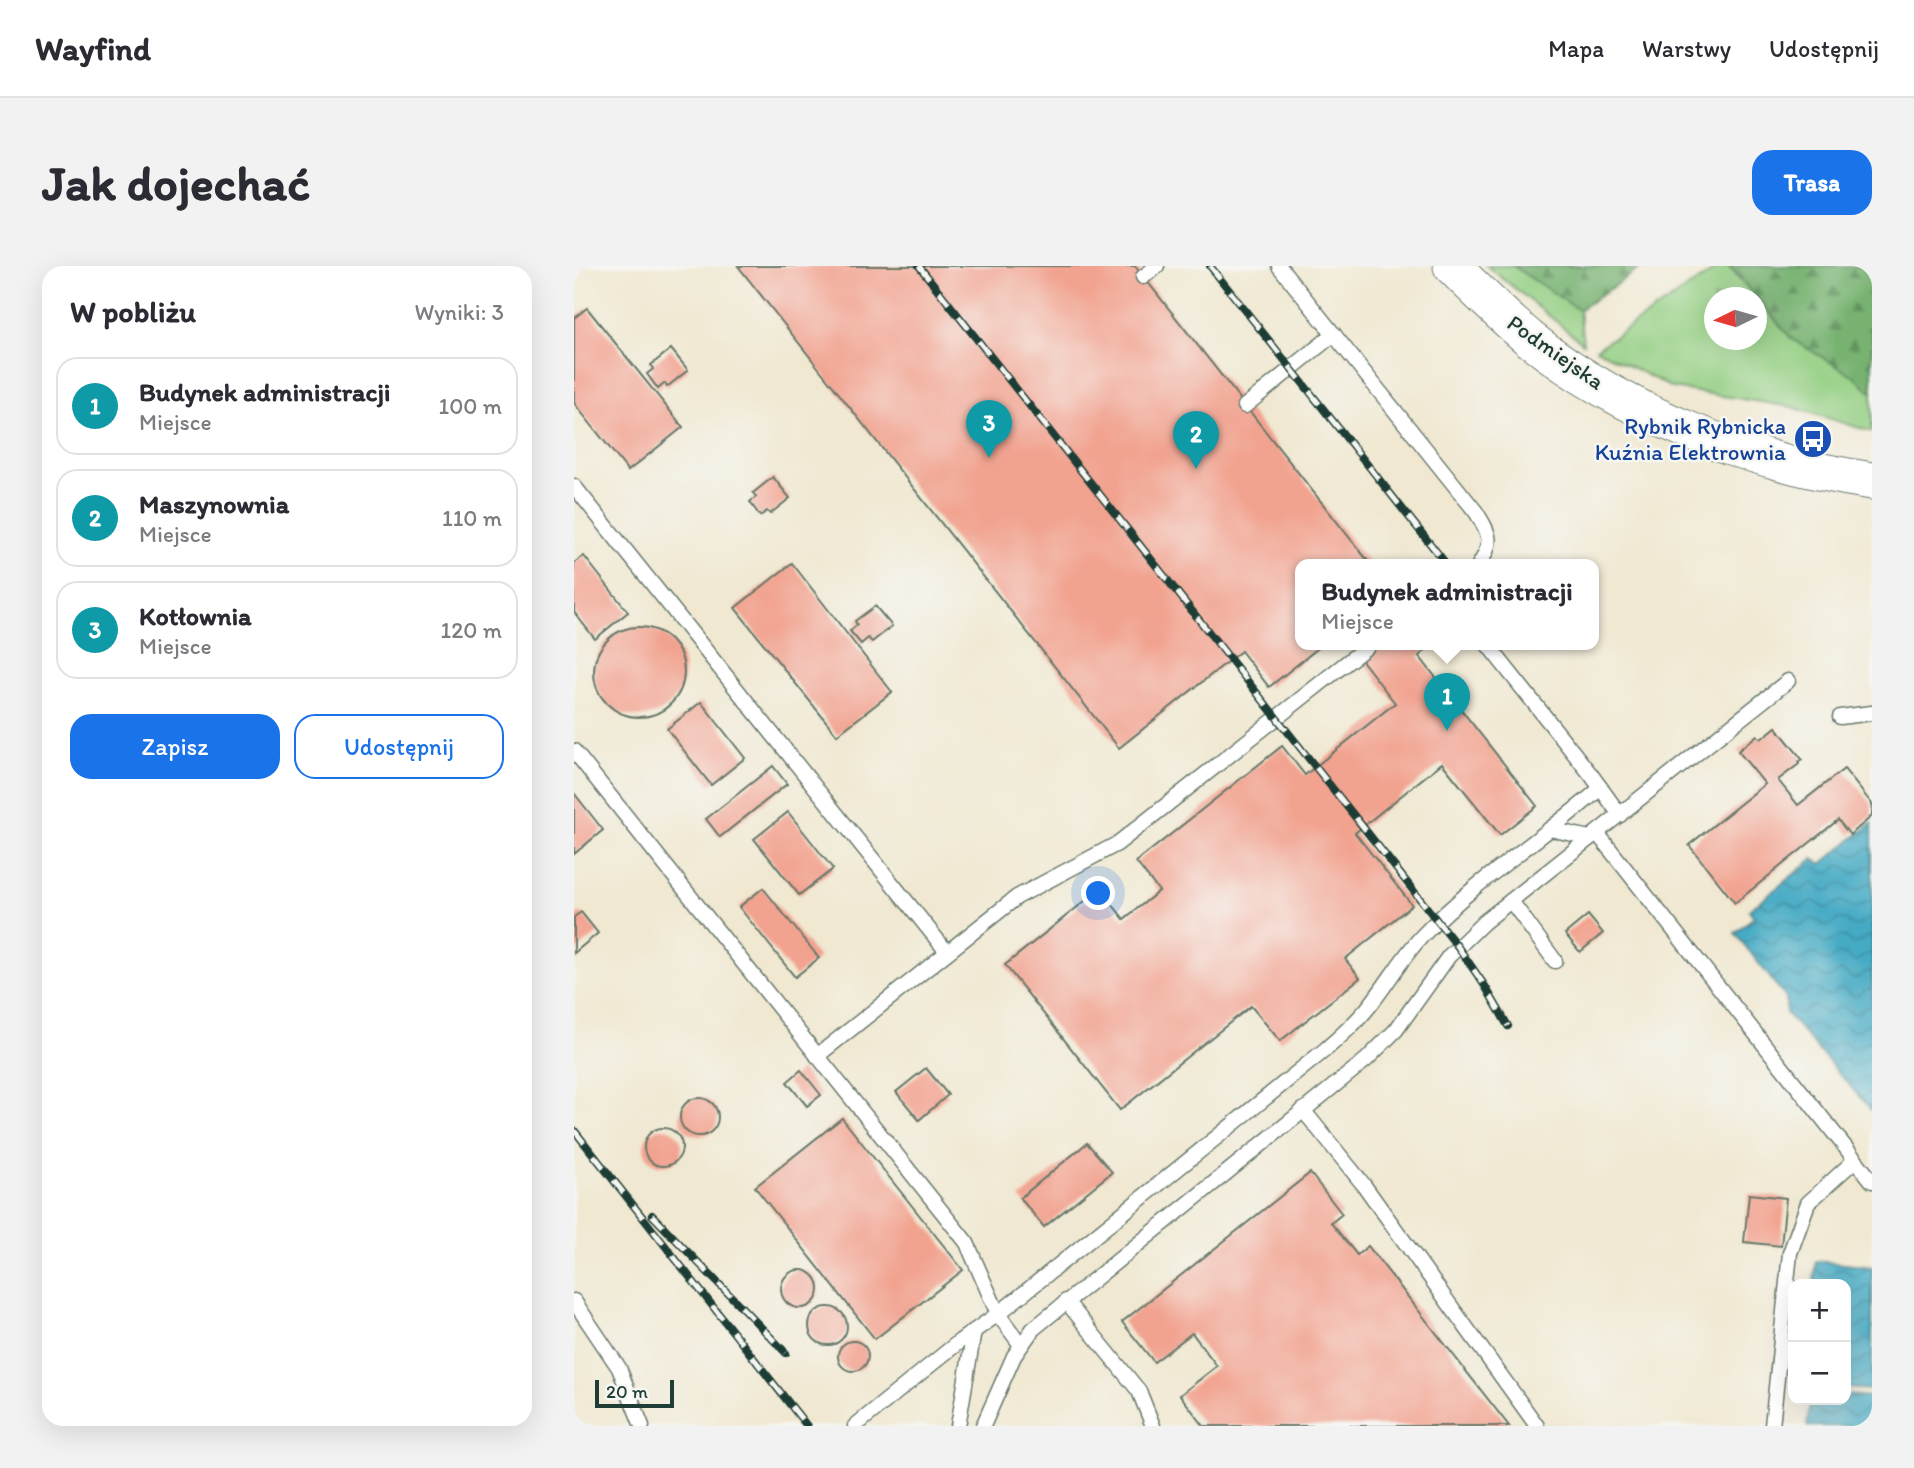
<!DOCTYPE html>
<html lang="pl">
<meta charset="utf-8">
<style>
body{margin:0;font-family:Itim,sans-serif;background:#f2f2f3;color:#2b2b33}
.controls{position:absolute;right:21px;bottom:21px;display:grid;overflow:hidden;border-radius:14px;box-shadow:0 7px 28px #0002}
.controls button{width:63px;height:63px;display:grid;place-items:center;padding:0;border:0;border-bottom:2px solid #e1e1e2;background:#fff;color:#2b2b33;font:35px sans-serif}
.compass{position:absolute;left:1130px;top:21px;width:63px;height:63px;border-radius:50%;background:#fff;box-shadow:0 7px 28px #0002;rotate:265deg}
.scale{position:absolute;left:21px;bottom:18px;width:79px;box-sizing:border-box;padding-left:7px;border:4px solid #1f3d34;border-top:0;font-size:19px;line-height:24px;white-space:nowrap;color:#1f3d34;-webkit-text-stroke:5px #f6f6f2;paint-order:stroke}
.you{position:absolute;left:525px;top:628px;width:24px;height:24px;margin:-18px;border:5px solid #fff;border-radius:50%;background:#1a73e8;box-shadow:0 0 0 10px #1a73e833}
.badge{display:grid;place-items:center;width:46px;height:46px;border-radius:50%;background:#1a73e8;color:#fff;font-size:23px;font-weight:700}
.pin{position:absolute;translate:-50% -58px;filter:drop-shadow(0 2px 4px #0008)}
.pin::after{content:'';position:absolute;top:37px;width:24px;height:21px;background:inherit;clip-path:polygon(0 0,100% 0,50% 100%)}
.popup{position:absolute;left:721px;top:293px;width:304px;height:91px;box-sizing:border-box;display:grid;place-content:center;border-radius:14px;background:#fff;filter:drop-shadow(0 2px 5px #0005);font-size:23px;white-space:nowrap;color:#7c7c81}
.popup b{font-size:26px;color:#2b2b33}
.popup::after{content:'';position:absolute;left:50%;top:100%;margin-left:-14px;border:14px solid transparent;border-top-color:#fff}
.list{margin:0;padding:0;list-style:none}
h2{display:flex;justify-content:space-between;align-items:center;height:91px;margin:0;padding:0 28px;font-size:30px}
h2 small{font-size:23px;font-weight:400;color:#7c7c81}
.list li{display:grid;grid-template-columns:46px 1fr auto;gap:21px;align-items:center;box-sizing:border-box;height:98px;margin:0 14px 14px;padding:0 14px;border:2px solid #e1e1e2;border-radius:21px}
.list b{display:block;font-size:26px;white-space:nowrap}
.list p{margin:0;font-size:23px;white-space:nowrap;color:#7c7c81}
.list em{font-size:23px;font-style:normal;color:#7c7c81}
.actions{display:flex;gap:14px;padding:21px 28px}
.actions a{flex:1;padding:16px 0;border:2px solid #1a73e8;border-radius:21px;text-align:center;font-size:24px;color:#1a73e8}
.actions .main{background:#1a73e8;color:#fff}
.map{position:relative;flex:none;width:1298px;height:1160px;overflow:hidden;border-radius:21px}
header{display:flex;align-items:center;gap:42px;box-sizing:border-box;height:98px;padding:0 35px;background:#fff;border-bottom:2px solid #e1e1e2}
header strong{font-size:33px}
nav{display:flex;gap:38px;margin-inline-start:auto;font-size:24px}
.intro{display:flex;align-items:center;justify-content:space-between;box-sizing:border-box;height:168px;padding:0 42px}
h1{margin:0;font-size:49px}
.button{padding:18px 32px;border-radius:21px;background:#1a73e8;color:#fff;font-size:24px;font-weight:700}
main{display:flex;gap:42px;padding:0 42px}
aside{flex:1;background:#fff;border-radius:21px;box-shadow:0 7px 28px #0002}
.map>svg:first-child{display:block}
</style>
<header>
<strong>Wayfind</strong>
<nav><a>Mapa</a><a>Warstwy</a><a>Udostępnij</a></nav>
</header>
<div class="intro"><h1>Jak dojechać</h1><a class="button">Trasa</a></div>
<main>
<aside>
<h2>W pobliżu<small>Wyniki: 3</small></h2>
<ul class="list">
<li><span class="badge" style="background:#0f9aa8">1</span><div><b>Budynek administracji</b><p>Miejsce</p></div><em>100 m</em></li>
<li><span class="badge" style="background:#0f9aa8">2</span><div><b>Maszynownia</b><p>Miejsce</p></div><em>110 m</em></li>
<li><span class="badge" style="background:#0f9aa8">3</span><div><b>Kotłownia</b><p>Miejsce</p></div><em>120 m</em></li>
</ul>
<div class="actions"><a class="main">Zapisz</a><a>Udostępnij</a></div>
</aside>
<div class="map">
<svg width="1298" height="1160" viewBox="0 0 1298 1160">
<defs>
<pattern id="forest-firs" width="22" height="20" patternUnits="userSpaceOnUse" patternTransform="scale(1.75)"><rect width="22" height="20" fill="#77b271"/><path d="M5 1l3.5 6h-7zM16 11l3.5 6h-7z" fill="#61925e"/></pattern>
<pattern id="water-waves" width="16" height="10" patternUnits="userSpaceOnUse" patternTransform="scale(1.75)"><rect width="16" height="10" fill="#45aac4"/><path d="M0 5q4-4 8 0t8 0" fill="none" stroke="#398ca0"/></pattern>
</defs>
<rect width="100%" height="100%" fill="#f6f6f2"/>
<filter id="ink" filterUnits="userSpaceOnUse"><feTurbulence type="fractalNoise" baseFrequency=".0143" numOctaves="2"/><feDisplacementMap in="SourceGraphic" scale="14" xChannelSelector="R" yChannelSelector="G"/><feConvolveMatrix kernelMatrix="1 2 1 2 8 2 1 2 1" color-interpolation-filters="sRGB"/></filter>
<filter id="wash" filterUnits="userSpaceOnUse"><feTurbulence type="fractalNoise" baseFrequency=".00686" numOctaves="4" result="noise"/><feDisplacementMap in="SourceGraphic" scale="28" xChannelSelector="R" yChannelSelector="G"/><feGaussianBlur stdDeviation="1.57" result="paint"/><feColorMatrix in="noise" values="0 0 0 0 0 0 0 0 0 0 0 0 0 0 0 0 0 1.4 0 .05"/><feComposite in="paint" operator="in"/></filter>
<g filter="url(#wash)">
<rect width="100%" height="100%" fill="#f0e8d1"/>
<g fill="#94cf83" stroke="#5a865c" stroke-width="2" fill-rule="evenodd">
<polygon points="913,0 939,0 1005,44 1009,77"/>
<path d="M1147,0H1155L1218,73L1281,111L1298,126V166L1218,141L1098,122L1022,83ZM1140,32H1182V74H1140Z"/>
</g>
<g fill="url(#forest-firs)" stroke="#4b7852" stroke-width="2">
<polygon points="939,0 1069,0 1005,44"/>
<polygon points="1155,0 1298,0 1298,126 1281,111 1218,73"/>
</g>
<g fill="url(#water-waves)" stroke="#32747c" stroke-width="2">
<polygon points="1298,557 1298,845 1212,747 1212,732 1161,667 1180,651 1175,644 1239,593 1247,598"/>
<polygon points="1242,995 1298,1001 1298,1124 1272,1122 1272,1018 1240,1018"/>
<polygon points="1272,1129 1298,1131 1298,1160 1233,1160 1236,1134 1272,1134"/>
</g>
<g id="blocks">
<g fill="#f2a390">
<polygon points="164,0 561,0 797,299 726,299 726,379 748,379 695,421 667,385 545,482"/>
<polygon points="13,42 109,161 54,205 0,137 0,52"/>
<polygon points="97,83 114,104 93,121 91,117 84,123 73,108 79,103 77,99"/>
<polygon points="199,211 216,232 196,248 193,245 186,250 176,236 182,231 179,227"/>
<polygon points="10,290 54,346 21,373 0,346 0,297"/>
<polygon points="218,297 318,426 263,469 161,342"/>
<polygon points="301,340 318,360 298,376 294,372 287,378 276,365 283,359 281,355"/>
<circle cx="65" cy="406" r="45"/>
<polygon points="776,379 857,379 845,390 963,540 926,569 868,497 781,567 838,639 771,693 786,712 706,775 677,740 546,844 431,699 526,623 550,653 585,625 562,596 708,480 731,509 821,437"/>
<polygon points="127,436 171,492 137,519 93,463"/>
<polygon points="1202,461 1228,493 1224,496 1225,498 1204,514 1224,539 1270,503 1298,538 1298,550 1276,569 1264,554 1161,637 1115,579 1191,518 1164,485 1183,469 1187,473"/>
<polygon points="199,500 213,518 146,571 132,553"/>
<polygon points="0,527 29,564 0,588"/>
<polygon points="214,546 259,603 225,629 180,573"/>
<polygon points="189,622 245,692 221,711 165,641"/>
<polygon points="7,646 24,667 0,687 0,651"/>
<polygon points="1014,649 1029,667 1006,686 991,668"/>
<polygon points="352,802 374,829 345,854 322,826"/>
<polygon points="227,804 247,829 233,840 213,816"/>
<circle cx="125" cy="851" r="19"/>
<polygon points="268,852 389,1004 301,1073 181,921"/>
<circle cx="89" cy="881" r="19"/>
<polygon points="513,877 538,906 470,961 446,932"/>
<polygon points="736,907 768,948 757,957 783,989 794,980 935,1160 630,1160 606,1129 643,1100 618,1067 580,1096 548,1056"/>
<polygon points="1175,928 1212,932 1207,980 1170,976"/>
<circle cx="226" cy="1023" r="19"/>
<circle cx="254" cy="1060" r="19"/>
<circle cx="279" cy="1090" r="15"/>
</g>
</g>
</g>
<g filter="url(#ink)">
<use href="#blocks" fill-opacity="0" stroke="#68796b" stroke-width="2"/>
<g fill="none" stroke-linecap="round" stroke-linejoin="round">
<defs>
<g id="service">
<path d="M705,0L902,246C916,268 920,276 905,299"/>
<polyline points="569,11 583,0"/>
<polyline points="671,140 760,68"/>
<polyline points="0,220 373,686"/>
<polyline points="914,379 1018,510 1046,549"/>
<polyline points="1266,451 1298,447"/>
<polyline points="0,485 393,977 424,1048 447,1079"/>
<polyline points="976,563 1016,572"/>
<polyline points="1023,567 1298,915"/>
<polyline points="937,635 981,695"/>
<polyline points="243,790 443,631 543,578 795,379"/>
<polyline points="729,844 789,918 963,1160"/>
<polyline points="0,1035 45,1102 68,1160"/>
<polyline points="492,1035 565,1125 579,1160"/>
<path d="M281,1160L386,1075L424,1048L752,783C768,769 784,755 797,738C815,715 829,690 849,669C902,614 969,572 1027,522"/>
<polyline points="384,1160 400,1065"/>
<polyline points="409,1160 440,1090 459,1063 792,794 822,764 875,690 910,656 1214,415"/>
<polyline points="1198,1160 1216,987 1234,937 1281,894"/>
</g>
<path id="tertiary" d="M878,0C903,25 928,50 956,73C1052,149 1178,197 1298,215"/>
</defs>
<use href="#service" stroke="#68796b" stroke-width="17"/>
<use href="#tertiary" stroke="#68796b" stroke-width="39"/>
<use href="#service" stroke="#fff" stroke-width="14"/>
<use href="#tertiary" stroke="#fff" stroke-width="37"/>
<defs>
<g id="rail">
<polyline points="345,0 884,681 911,720 934,760"/>
<polyline points="636,0 869,294"/>
<polyline points="0,864 233,1160"/>
<polyline points="78,949 212,1087"/>
</g>
</defs>
<use href="#rail" stroke="#1f3d34" stroke-width="8"/>
<use href="#rail" stroke="#f6f6f2" stroke-width="5" stroke-dasharray="16" stroke-linecap="butt"/>
</g>
</g>
<defs>
<symbol id="bus-disc" viewBox="-11 -11 22 22"><circle r="9.5" fill="#1a4fb4" stroke="#f6f6f2"/><path d="M-5-6H5V4H4V6H2V4H-2V6H-4V4H-5ZM-3.5-4V0h7V-4ZM-3.5 1.2v1.5H-2V1.2ZM2 1.2v1.5H3.5V1.2Z" fill="#fff"/></symbol>
</defs>
<g fill-rule="evenodd">
<use href="#bus-disc" x="1217" y="151" width="44" height="44"/>
</g>
<g text-anchor="middle" dominant-baseline="central" stroke-width="5" stroke-linejoin="round" paint-order="stroke">
<g font-size="23" fill="#1f3d34" stroke="#f6f6f2">
<text transform="translate(982 86) rotate(35)">Podmiejska</text>
</g>
<g font-size="23" fill="#164399" stroke="#f6f6f2" text-anchor="end">
<text x="1212" y="160">Rybnik Rybnicka<tspan x="1212" dy="26">Kuźnia Elektrownia</tspan></text>
</g>
</g>
</svg>
<div class="controls">
<button>+</button>
<button>−</button>
</div>
<svg class="compass" viewBox="-18 -18 36 36"><path d="M0-13l5 13h-10z" fill="#e53935"/><path d="M0 13l5-13h-10z" fill="#7c7c81"/></svg>
<div class="scale">20 m</div>
<div class="you"></div>
<div class="pin badge" style="left:873px;top:465px;background:#0f9aa8">1</div>
<div class="popup"><b>Budynek administracji</b>Miejsce</div>
<div class="pin badge" style="left:622px;top:203px;background:#0f9aa8">2</div>
<div class="pin badge" style="left:415px;top:192px;background:#0f9aa8">3</div>
</div>
</main>
